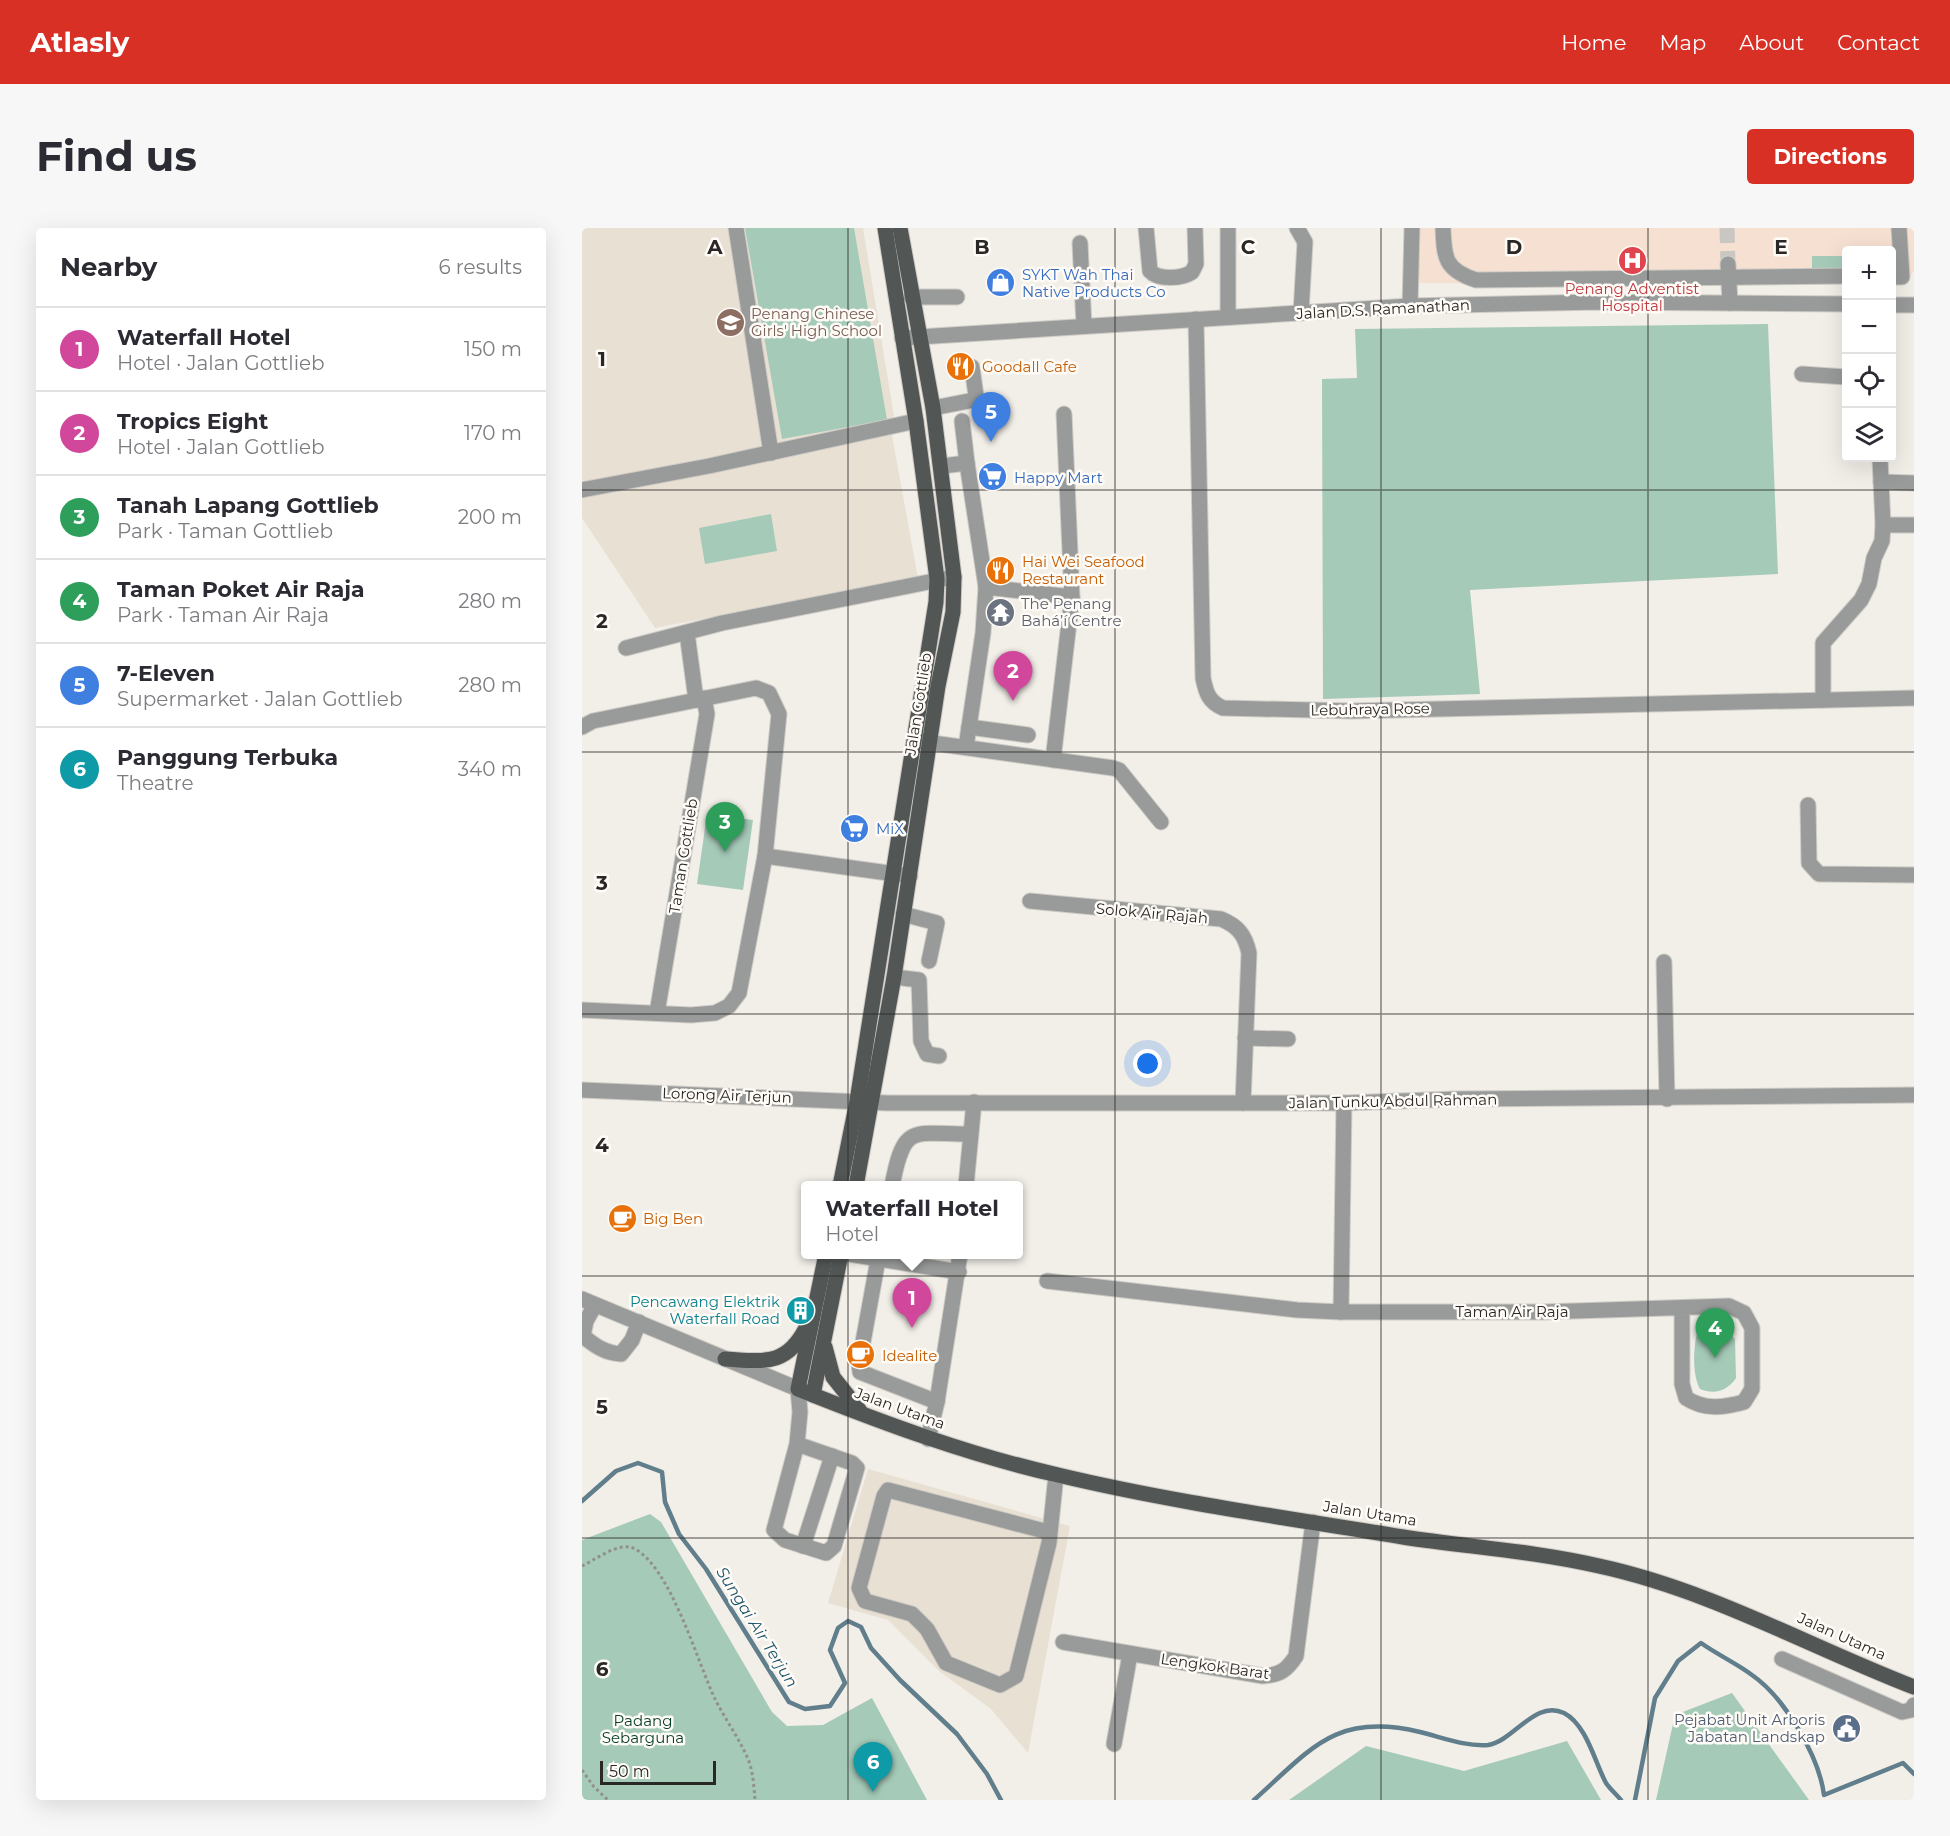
<!DOCTYPE html>
<meta charset="utf-8">
<style>
body{margin:0;font-family:Montserrat,sans-serif;background:#f7f7f7;color:#2b2b33}
.controls{position:absolute;right:18px;top:18px;display:grid;overflow:hidden;border-radius:6px;box-shadow:0 6px 24px #0002}
.controls button{width:54px;height:54px;display:grid;place-items:center;padding:0;border:0;border-bottom:2px solid #e1e1e2;background:#fff;color:#2b2b33;font:30px sans-serif}
.scale{position:absolute;left:18px;bottom:15px;width:116px;box-sizing:border-box;padding-left:6px;border:3px solid #292826;border-top:0;font-size:16px;line-height:21px;white-space:nowrap;color:#292826;-webkit-text-stroke:4px #fffbf7;paint-order:stroke}
.you{position:absolute;left:566px;top:836px;width:21px;height:21px;margin:-15px;border:4px solid #fff;border-radius:50%;background:#1a73e8;box-shadow:0 0 0 9px #1a73e833}
.badge{display:grid;place-items:center;width:39px;height:39px;border-radius:50%;background:#d93025;color:#fff;font-size:20px;font-weight:700}
.pin{position:absolute;translate:-50% -50px;filter:drop-shadow(0 2px 3px #0008)}
.pin::after{content:'';position:absolute;top:32px;width:21px;height:18px;background:inherit;clip-path:polygon(0 0,100% 0,50% 100%)}
.popup{position:absolute;left:219px;top:953px;width:222px;height:78px;box-sizing:border-box;display:grid;place-content:center;border-radius:6px;background:#fff;filter:drop-shadow(0 2px 4px #0005);font-size:20px;white-space:nowrap;color:#7c7c81}
.popup b{font-size:22px;color:#2b2b33}
.popup::after{content:'';position:absolute;left:50%;top:100%;margin-left:-12px;border:12px solid transparent;border-top-color:#fff}
.list{margin:0;padding:0;list-style:none}
h2{display:flex;justify-content:space-between;align-items:center;height:78px;margin:0;padding:0 24px;font-size:26px}
h2 small{font-size:20px;font-weight:400;color:#7c7c81}
.list li{display:grid;grid-template-columns:39px 1fr auto;gap:18px;align-items:center;box-sizing:border-box;height:84px;padding:0 24px;border-top:2px solid #e1e1e2}
.list b{display:block;font-size:22px;white-space:nowrap}
.list p{margin:0;font-size:20px;white-space:nowrap;color:#7c7c81}
.list em{font-size:20px;font-style:normal;color:#7c7c81}
.icon{flex:none;width:33px;height:33px;fill:none;stroke:currentColor;stroke-width:2;stroke-linecap:round;stroke-linejoin:round}
.map{position:relative;flex:none;width:1332px;height:1572px;overflow:hidden;border-radius:6px}
header{display:flex;align-items:center;gap:36px;box-sizing:border-box;height:84px;padding:0 30px;background:#d93025;color:#fff}
header strong{font-size:28px}
nav{display:flex;gap:33px;margin-inline-start:auto;font-size:21px}
.intro{display:flex;align-items:center;justify-content:space-between;box-sizing:border-box;height:144px;padding:0 36px}
h1{margin:0;font-size:42px}
.button{padding:15px 27px;border-radius:6px;background:#d93025;color:#fff;font-size:21px;font-weight:700}
main{display:flex;gap:36px;padding:0 36px}
aside{flex:1;background:#fff;border-radius:6px;box-shadow:0 6px 24px #0002}
.map>svg:first-child{display:block}
</style>
<header>
<strong>Atlasly</strong>
<nav><a>Home</a><a>Map</a><a>About</a><a>Contact</a></nav>
</header>
<div class="intro"><h1>Find us</h1><a class="button">Directions</a></div>
<main>
<aside>
<h2>Nearby<small>6 results</small></h2>
<ul class="list">
<li><span class="badge" style="background:#d1479c">1</span><div><b>Waterfall Hotel</b><p>Hotel · Jalan Gottlieb</p></div><em>150 m</em></li>
<li><span class="badge" style="background:#d1479c">2</span><div><b>Tropics Eight</b><p>Hotel · Jalan Gottlieb</p></div><em>170 m</em></li>
<li><span class="badge" style="background:#2e9e5b">3</span><div><b>Tanah Lapang Gottlieb</b><p>Park · Taman Gottlieb</p></div><em>200 m</em></li>
<li><span class="badge" style="background:#2e9e5b">4</span><div><b>Taman Poket Air Raja</b><p>Park · Taman Air Raja</p></div><em>280 m</em></li>
<li><span class="badge" style="background:#3f7fe0">5</span><div><b>7-Eleven</b><p>Supermarket · Jalan Gottlieb</p></div><em>280 m</em></li>
<li><span class="badge" style="background:#0f9aa8">6</span><div><b>Panggung Terbuka</b><p>Theatre</p></div><em>340 m</em></li>
</ul>
</aside>
<div class="map">
<svg width="1332" height="1572" viewBox="0 0 1332 1572">
<rect width="100%" height="100%" fill="#f2eee8"/>
<g fill="#e9e0d4">
<polygon points="0,0 281,0 312,188 308,192 311,213 336,350 73,400 0,290"/>
<polygon points="286,1241 488,1298 446,1525 408,1480 358,1444 306,1392 246,1375"/>
</g>
<polygon fill="#f5e0d2" points="838,0 1332,0 1332,43 1323,54 1310,58 1310,22 1264,22 1264,57 835,55"/>
<g fill="#a5cab8">
<polygon points="163,0 272,0 305,192 200,211"/>
<polygon points="1230,28 1264,28 1264,50 1230,51"/>
<polygon points="1186,96 1196,346 888,362 898,466 741,471 740,151 775,150 773,101"/>
<polygon points="189,286 195,323 123,336 117,300"/>
<polygon points="125,586 171,592 161,662 115,656"/>
<path d="M1126,1096L1141,1098L1153,1111L1154,1150C1145,1163 1133,1167 1118,1161C1110,1147 1111,1118 1116,1102Z"/>
<polygon points="68,1286 79,1294 190,1484 205,1498 241,1497 290,1470 345,1572 0,1572 0,1312"/>
<polygon points="1150,1465 1227,1572 1074,1572 1093,1487"/>
<polygon points="985,1513 1019,1572 707,1572 784,1518 882,1543"/>
</g>
<g fill="none" stroke-linecap="round" stroke-linejoin="round">
<g stroke="#607e8b" stroke-width="4.5">
<polyline points="0,1273 34,1243 56,1235 80,1244 83,1274 97,1306 124,1341 207,1474 223,1481 248,1478 263,1455 248,1422 256,1400 266,1393 279,1399 289,1420 318,1452 375,1506 405,1546 419,1572"/>
<path d="M672,1572C730,1520 754,1484 838,1504C859,1509 884,1519 906,1517C932,1513 953,1471 982,1485C1005,1497 1013,1535 1024,1555C1028,1561 1035,1567 1039,1572"/>
<path d="M1053,1572L1073,1470L1096,1433L1119,1415C1136,1427 1154,1435 1170,1447C1202,1469 1237,1528 1242,1567L1321,1535L1332,1546"/>
</g>
<polyline stroke="#cac6c1" stroke-width="15" stroke-dasharray="15 8" stroke-linecap="butt" points="1145,0 1146,36"/>
<defs>
<g id="minor">
<polyline points="154,0 189,225"/>
<path d="M564,0L568,43C576,52 600,51 610,44L614,36L613,0"/>
<polyline points="715,0 723,14 719,85"/>
<path d="M861,0C862,30 863,42 894,52L1264,48"/>
<polyline points="498,15 502,98"/>
<polyline points="1146,36 1148,75"/>
<polyline points="1310,49 1320,49 1317,0"/>
<polyline points="329,69 375,69"/>
<polyline points="1310,77 1332,77"/>
<polyline points="828,78 830,0"/>
<polyline points="646,89 646,0"/>
<path d="M614,91L621,450C624,465 627,474 641,480L770,483L1332,470"/>
<polyline points="320,110 828,78 1018,74 1264,76"/>
<polyline points="1220,146 1264,149"/>
<polyline points="351,180 392,172 394,168 390,139"/>
<polyline points="380,193 385,235"/>
<polyline points="360,238 385,235 404,359 401,405 384,519"/>
<polyline points="1299,254 1332,255"/>
<polyline points="0,262 127,238 334,193"/>
<polyline points="1301,297 1332,297"/>
<polyline points="404,359 490,369"/>
<polyline points="105,405 114,472"/>
<polyline points="44,420 140,395 372,349"/>
<polyline points="1241,472 1241,415 1279,372 1287,356 1292,330 1300,313 1301,297 1298,230"/>
<polyline points="0,499 11,493 174,460 187,465 197,486 183,628 157,765 147,778 133,785 109,787 0,782"/>
<polyline points="387,499 446,507"/>
<polyline points="336,513 531,540 537,542 579,594"/>
<polyline points="471,532 490,369 482,186"/>
<polyline points="1226,577 1227,635 1237,646 1332,647"/>
<polyline points="183,628 328,648"/>
<path d="M448,673L639,691C656,698 663,707 667,725L661,875"/>
<polyline points="321,686 355,695 347,733"/>
<polyline points="1082,734 1085,871"/>
<polyline points="312,749 337,752 339,813 345,826 357,828"/>
<polyline points="75,785 125,486 122,470"/>
<polyline points="663,810 706,811"/>
<polyline points="0,862 305,875 762,875 874,871 1332,867"/>
<path d="M310,958C322,894 330,906 388,906"/>
<polyline points="384,958 392,874"/>
<polyline points="267,1026 377,1044"/>
<polyline points="297,1026 277,1136 278,1144 355,1174"/>
<path d="M465,1053L715,1082L759,1084H961L1147,1078L1162,1085L1170,1100V1161L1162,1174C1141,1180 1122,1182 1104,1170L1100,1156V1080"/>
<polyline points="0,1071 216,1161 218,1184 215,1216 192,1302 203,1312 244,1325 252,1318 275,1240 270,1235 215,1216"/>
<path d="M13,1077L4,1093L1,1108C13,1118 23,1125 39,1126L50,1112L57,1094"/>
<polyline points="759,1084 762,875"/>
<polyline points="346,1211 355,1174 378,1026"/>
<polyline points="466,1304 306,1262 302,1268 277,1360 283,1373 330,1386 345,1401 364,1435 418,1457 434,1448 467,1315 474,1247"/>
<polyline points="221,1318 250,1228"/>
<path d="M481,1414L681,1448C698,1447 705,1442 714,1428L731,1294"/>
<polyline points="1200,1431 1320,1484 1329,1482 1332,1477"/>
<polyline points="532,1516 548,1426"/>
</g>
<g id="major">
<polyline points="258,958 275,873 354,374 355,351 334,193 303,0"/>
<polyline points="274,958 312,749 356,458 371,384 372,349 351,180 318,0"/>
<path d="M244,1026L216,1161C301,1195 387,1227 476,1247C589,1274 706,1290 821,1309C886,1319 952,1323 1017,1338C1128,1362 1226,1418 1332,1459"/>
<polyline points="243,1119 251,1149 278,1183"/>
<path d="M143,1131C181,1133 204,1139 224,1100"/>
<polyline points="231,1167 259,1026"/>
</g>
</defs>
<use href="#minor" stroke="#cecac5" stroke-width="17"/>
<use href="#major" stroke="#cecac5" stroke-width="17"/>
<g stroke="#92908c" stroke-width="3" stroke-dasharray="3 3" stroke-linecap="butt">
<path d="M0,1338C13,1332 36,1314 51,1320C88,1337 115,1433 133,1471C143,1491 157,1510 166,1531C171,1543 172,1559 173,1572"/>
<polyline points="0,1542 12,1559 26,1572"/>
</g>
<use href="#minor" stroke="#989b99" stroke-width="15"/>
<use href="#major" stroke="#525755" stroke-width="15"/>
</g>
<path fill="none" stroke="#292826" stroke-width="1.5" stroke-opacity="0.55" d="M266,0V1572M533,0V1572M799,0V1572M1066,0V1572M0,262H1332M0,524H1332M0,786H1332M0,1048H1332M0,1310H1332"/>
<defs>
<symbol id="hospital-disc" viewBox="-11 -11 22 22"><circle r="9.5" fill="#e0444e" stroke="#fffbf7"/><path d="M-5-5h3v3.5h4V-5h3V5h-3V1.5h-4V5h-3Z" fill="#fff"/></symbol>
<symbol id="shop-disc" viewBox="-11 -11 22 22"><circle r="9.5" fill="#3f7fe0" stroke="#fffbf7"/><path d="M-5-2.5h2.3a2.7 3.5 0 0 1 5.4 0H5L5.5 6h-11ZM-1.5-2.5h3a1.5 2.3 0 0 0-3 0Z" fill="#fff"/></symbol>
<symbol id="school-disc" viewBox="-11 -11 22 22"><circle r="9.5" fill="#8d6e63" stroke="#fffbf7"/><path d="M0-5L7-2L0 1L-7-2ZM-4 1L0 2.5L4 1V4Q0 6-4 4Z" fill="#fff"/></symbol>
<symbol id="restaurant-disc" viewBox="-11 -11 22 22"><circle r="9.5" fill="#e8710a" stroke="#fffbf7"/><path d="M-5-6h1v4h1v-4h1v4h1v-4h1v5L-1.5 .5V6h-2V.5L-5-1ZM5-6V6H3V1.5H1.5Q1.5-4 5-6Z" fill="#fff"/></symbol>
<symbol id="supermarket-disc" viewBox="-11 -11 22 22"><circle r="9.5" fill="#3f7fe0" stroke="#fffbf7"/><path d="M-6-5.5h2.5l.6 2H6L4.5 2H-2.5L-4.4-4H-6ZM-1.5 3.2a1.3 1.3 0 1 0 .1 0ZM3 3.2a1.3 1.3 0 1 0 .1 0Z" fill="#fff"/></symbol>
<symbol id="temple-disc" viewBox="-11 -11 22 22"><circle r="9.5" fill="#6b7280" stroke="#fffbf7"/><path d="M0-6L5-2H3V0L6.5 2.5H4V6H1.5V3h-3V6H-4V2.5H-6.5L-3 0V-2H-5Z" fill="#fff"/></symbol>
<symbol id="cafe-disc" viewBox="-11 -11 22 22"><circle r="9.5" fill="#e8710a" stroke="#fffbf7"/><path d="M-5.5-4.5H6V0H3Q3 3.5 0 3.5H-2.5Q-5.5 3.5-5.5 0ZM3-3.2v2h1.7v-2ZM-6 4.5H4V6H-6Z" fill="#fff"/></symbol>
<symbol id="building-disc" viewBox="-11 -11 22 22"><circle r="9.5" fill="#0f9aa8" stroke="#fffbf7"/><path d="M-4-6H4V6H1V3H-1V6H-4ZM-2.5-4.3h1.7v1.8h-1.7ZM.8-4.3h1.7v1.8H.8ZM-2.5-1h1.7V.8h-1.7ZM.8-1h1.7V.8H.8Z" fill="#fff"/></symbol>
<symbol id="civic-disc" viewBox="-11 -11 22 22"><circle r="9.5" fill="#5c6f8a" stroke="#fffbf7"/><path d="M-.6-6.5H3V-4.5H.6V-3L4-1V1h2V6H-6V1h2V-1L-.6-3ZM-1.2 2.5V6h2.4V2.5Z" fill="#fff"/></symbol>
</defs>
<g fill-rule="evenodd">
<use href="#hospital-disc" x="1034" y="16" width="33" height="33"/>
<use href="#shop-disc" x="402" y="38" width="33" height="33"/>
<use href="#school-disc" x="132" y="78" width="33" height="33"/>
<use href="#restaurant-disc" x="362" y="122" width="33" height="33"/>
<use href="#supermarket-disc" x="394" y="232" width="33" height="33"/>
<use href="#restaurant-disc" x="402" y="326" width="33" height="33"/>
<use href="#temple-disc" x="402" y="368" width="33" height="33"/>
<use href="#supermarket-disc" x="256" y="584" width="33" height="33"/>
<use href="#cafe-disc" x="24" y="974" width="33" height="33"/>
<use href="#building-disc" x="202" y="1066" width="33" height="33"/>
<use href="#cafe-disc" x="262" y="1110" width="33" height="33"/>
<use href="#civic-disc" x="1248" y="1484" width="33" height="33"/>
</g>
<g text-anchor="middle" dominant-baseline="central" stroke-width="5" stroke-linejoin="round" paint-order="stroke">
<g font-size="15" fill="#366cbe" stroke="#fffbf7" text-anchor="start">
<text x="440" y="46">SYKT Wah Thai<tspan x="440" dy="17">Native Products Co</tspan></text>
<text x="432" y="249">Happy Mart</text>
<text x="294" y="600">MiX</text>
</g>
<g font-size="15" fill="#be3a42" stroke="#fffbf7">
<text x="1050" y="60">Penang Adventist<tspan x="1050" dy="17">Hospital</tspan></text>
</g>
<g font-size="15" fill="#292826" stroke="#fffbf7">
<text transform="translate(801 81) rotate(-3)">Jalan D.S. Ramanathan</text>
<text transform="translate(336 476) rotate(-81)">Jalan Gottlieb</text>
<text transform="translate(788 481) rotate(-1)">Lebuhraya Rose</text>
<text transform="translate(101 628) rotate(-81)">Taman Gottlieb</text>
<text transform="translate(570 685) rotate(5)">Solok Air Rajah</text>
<text transform="translate(145 867) rotate(2)">Lorong Air Terjun</text>
<text transform="translate(811 873) rotate(-1)">Jalan Tunku Abdul Rahman</text>
<text x="930" y="1083">Taman Air Raja</text>
<text transform="translate(318 1180) rotate(20)">Jalan Utama</text>
<text transform="translate(788 1285) rotate(9)">Jalan Utama</text>
<text transform="translate(1260 1408) rotate(24)">Jalan Utama</text>
<text transform="translate(633 1438) rotate(8)">Lengkok Barat</text>
</g>
<g font-size="15" fill="#785e54" stroke="#fffbf7" text-anchor="start">
<text x="169" y="85">Penang Chinese<tspan x="169" dy="17">Girls' High School</tspan></text>
</g>
<g font-size="15" fill="#c56008" stroke="#fffbf7" text-anchor="start">
<text x="400" y="138">Goodall Cafe</text>
<text x="440" y="333">Hai Wei Seafood<tspan x="440" dy="17">Restaurant</tspan></text>
<text x="61" y="990">Big Ben</text>
<text x="300" y="1127">Idealite</text>
</g>
<g font-size="15" fill="#5b616d" stroke="#fffbf7" text-anchor="start">
<text x="439" y="375">The Penang<tspan x="439" dy="17">Bahá’í Centre</tspan></text>
</g>
<g font-size="15" fill="#0d838f" stroke="#fffbf7" text-anchor="end">
<text x="198" y="1073">Pencawang Elektrik<tspan x="198" dy="17">Waterfall Road</tspan></text>
</g>
<g font-size="15" fill="#4e5e75" stroke="#fffbf7" text-anchor="end">
<text x="1243" y="1491">Pejabat Unit Arboris<tspan x="1243" dy="17">Jabatan Landskap</tspan></text>
</g>
<g font-size="15" fill="#003d29" stroke="#fffbf7">
<text x="61" y="1492">Padang<tspan x="61" dy="17">Sebarguna</tspan></text>
</g>
<g font-size="16" font-style="italic" fill="#1a546a" stroke="#fffbf7">
<text transform="translate(175 1399) rotate(58)">Sungai Air Terjun</text>
</g>
</g>
<g font-size="20" text-anchor="middle" font-weight="bold" fill="#292826" stroke="#fffbf7" stroke-width="5" stroke-linejoin="round" paint-order="stroke">
<text x="133" y="26">A</text>
<text x="400" y="26">B</text>
<text x="666" y="26">C</text>
<text x="932" y="26">D</text>
<text x="1199" y="26">E</text>
<text x="20" y="138">1</text>
<text x="20" y="400">2</text>
<text x="20" y="662">3</text>
<text x="20" y="924">4</text>
<text x="20" y="1186">5</text>
<text x="20" y="1448">6</text>
</g>
</svg>
<div class="controls">
<button>+</button>
<button>−</button>
<button><svg class="icon" aria-label="locate" viewBox="0 0 24 24"><circle cx="12" cy="12" r="6"/><path d="M12 2v4M12 18v4M2 12h4M18 12h4"/></svg></button>
<button><svg class="icon" aria-label="layers" viewBox="0 0 24 24"><path d="M12 4l9 5-9 5-9-5zM3 14l9 5 9-5"/></svg></button>
</div>
<div class="scale">50 m</div>
<div class="you"></div>
<div class="pin badge" style="left:330px;top:1100px;background:#d1479c">1</div>
<div class="popup"><b>Waterfall Hotel</b>Hotel</div>
<div class="pin badge" style="left:431px;top:473px;background:#d1479c">2</div>
<div class="pin badge" style="left:143px;top:624px;background:#2e9e5b">3</div>
<div class="pin badge" style="left:1133px;top:1130px;background:#2e9e5b">4</div>
<div class="pin badge" style="left:409px;top:214px;background:#3f7fe0">5</div>
<div class="pin badge" style="left:291px;top:1564px;background:#0f9aa8">6</div>
</div>
</main>
